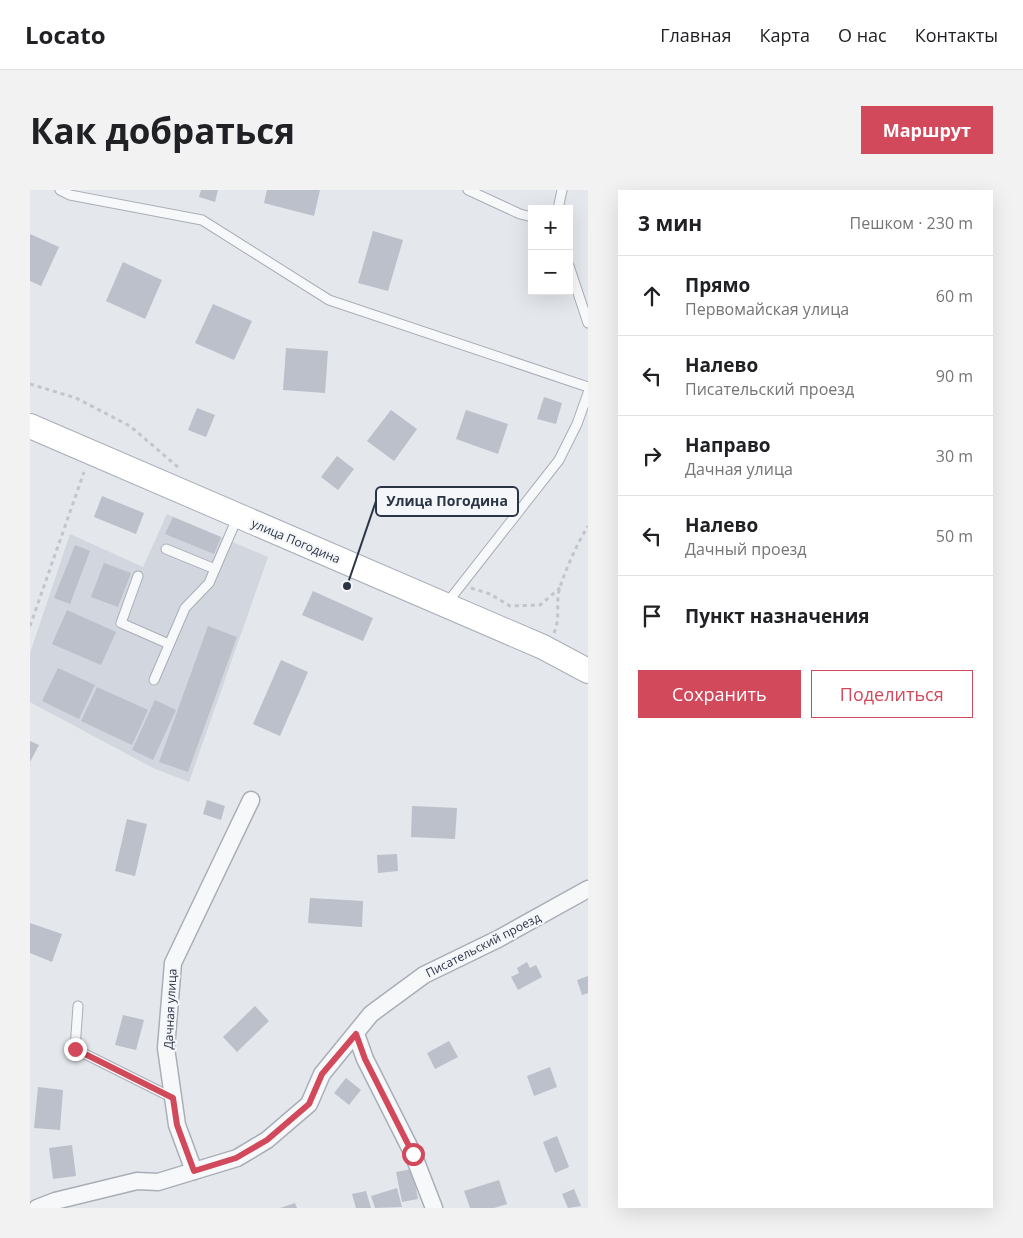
<!DOCTYPE html>
<html lang="ru">
<meta charset="utf-8">
<style>
body{margin:0;font-family:"Open Sans",sans-serif;background:#f2f2f2;color:#202124}
.controls{position:absolute;right:15px;top:15px;display:grid;overflow:hidden;border-radius:0px;box-shadow:0 5px 20px #0002}
.controls button{width:45px;height:45px;display:grid;place-items:center;padding:0;border:0;border-bottom:1px solid #e0e0e0;background:#fff;color:#202124;font:25px sans-serif}
.stop{position:absolute;width:15px;height:15px;margin:-11px;border:4px solid #d1495b;border-radius:50%;background:#fff}
.stop.end{background:#d1495b;border-color:#fff;box-shadow:0 1px 5px #0008}
.list{margin:0;padding:0;list-style:none}
h2{display:flex;justify-content:space-between;align-items:center;height:65px;margin:0;padding:0 20px;font-size:21px}
h2 small{font-size:16px;font-weight:400;color:#757577}
.list li{display:grid;grid-template-columns:32px 1fr auto;gap:15px;align-items:center;box-sizing:border-box;height:80px;padding:0 20px;border-top:1px solid #e0e0e0}
.list b{display:block;font-size:19px;white-space:nowrap}
.list p{margin:0;font-size:16px;white-space:nowrap;color:#757577}
.list em{font-size:16px;font-style:normal;color:#757577}
.actions{display:flex;gap:10px;padding:15px 20px}
.actions a{flex:1;padding:11px 0;border:1px solid #d1495b;border-radius:0px;text-align:center;font-size:18px;color:#d1495b}
.actions .main{background:#d1495b;color:#fff}
.icon{flex:none;width:28px;height:28px;fill:none;stroke:currentColor;stroke-width:2;stroke-linecap:round;stroke-linejoin:round}
.map{position:relative;flex:none;width:558px;height:1018px;overflow:hidden;border-radius:0px}
header{display:flex;align-items:center;gap:30px;box-sizing:border-box;height:70px;padding:0 25px;background:#fff;border-bottom:1px solid #e0e0e0}
header strong{font-size:24px}
nav{display:flex;gap:28px;margin-inline-start:auto;font-size:18px}
.intro{display:flex;align-items:center;justify-content:space-between;box-sizing:border-box;height:120px;padding:0 30px}
h1{margin:0;font-size:35px}
.button{padding:12px 22px;border-radius:0px;background:#d1495b;color:#fff;font-size:18px;font-weight:700}
main{display:flex;gap:30px;padding:0 30px}
aside{flex:1;background:#fff;border-radius:0px;box-shadow:0 5px 20px #0002}
.map>svg:first-child{display:block}
</style>
<header>
<strong>Locato</strong>
<nav><a>Главная</a><a>Карта</a><a>О нас</a><a>Контакты</a></nav>
</header>
<div class="intro"><h1>Как добраться</h1><a class="button">Маршрут</a></div>
<main>
<div class="map">
<svg width="558" height="1018" viewBox="0 0 558 1018">
<rect width="100%" height="100%" fill="#e4e7ec"/>
<polygon fill="#d2d6de" points="137,324 238,367 159,592 123,578 0,512 0,463 40,344 113,377"/>
<g fill="#bbc0ca">
<polygon points="171,0 188,0 185,12 169,7"/>
<polygon points="237,0 290,0 284,26 234,13"/>
<polygon points="343,41 373,50 358,101 328,93"/>
<polygon points="0,44 29,57 11,96 0,91"/>
<polygon points="93,72 132,90 115,129 76,111"/>
<polygon points="183,114 222,131 204,170 165,153"/>
<polygon points="256,158 298,161 295,203 253,200"/>
<polygon points="514,207 532,213 526,234 507,229"/>
<polygon points="167,218 185,225 176,247 158,240"/>
<polygon points="361,220 387,239 364,271 337,251"/>
<polygon points="436,220 478,234 468,264 426,249"/>
<polygon points="307,266 324,279 308,300 291,287"/>
<polygon points="72,306 114,323 106,344 64,327"/>
<polygon points="143,327 191,347 184,364 135,344"/>
<polygon points="45,355 60,361 40,414 24,408"/>
<polygon points="74,373 101,383 88,417 61,407"/>
<polygon points="283,401 343,428 333,451 272,425"/>
<polygon points="37,420 86,442 71,475 22,454"/>
<polygon points="178,436 207,447 158,582 129,572"/>
<polygon points="251,470 278,482 250,546 223,534"/>
<polygon points="28,478 65,495 49,529 12,511"/>
<polygon points="67,497 118,520 102,555 51,531"/>
<polygon points="125,510 146,520 123,570 102,560"/>
<polygon points="0,551 9,555 0,572"/>
<polygon points="177,610 195,616 191,630 173,624"/>
<polygon points="382,616 427,618 425,649 381,647"/>
<polygon points="97,629 117,634 105,686 85,681"/>
<polygon points="367,664 368,681 348,683 347,665"/>
<polygon points="280,708 333,711 332,737 278,733"/>
<polygon points="0,733 32,744 22,772 0,763"/>
<polygon points="497,772 500,778 506,775 512,787 488,800 481,787 489,783 487,778"/>
<polygon points="558,786 558,803 552,805 547,790"/>
<polygon points="225,816 239,831 207,862 193,847"/>
<polygon points="93,825 114,830 106,860 85,855"/>
<polygon points="419,851 428,867 405,879 397,863"/>
<polygon points="520,877 527,897 504,906 497,886"/>
<polygon points="316,888 331,900 319,915 304,903"/>
<polygon points="8,897 33,900 30,940 4,938"/>
<polygon points="527,946 539,977 525,983 513,952"/>
<polygon points="42,955 46,986 23,989 19,958"/>
<polygon points="382,979 388,1009 372,1012 366,982"/>
<polygon points="469,990 477,1014 464,1018 440,1018 434,1001"/>
<polygon points="367,998 372,1017 345,1018 341,1006"/>
<polygon points="544,999 551,1016 538,1018 532,1004"/>
<polygon points="336,1001 341,1018 326,1018 322,1004"/>
<polygon points="265,1013 267,1018 250,1018"/>
</g>
<g fill="none" stroke-linecap="round" stroke-linejoin="round">
<defs>
<g id="service">
<polyline points="30,0 40,5 172,30 299,110 558,197"/>
<polyline points="438,0 490,24 502,27"/>
<polyline points="528,19 532,0"/>
<polyline points="539,76 558,133"/>
<polyline points="136,359 185,379"/>
<polyline points="108,386 91,433 139,454"/>
<polyline points="417,413 529,270 547,234 558,203"/>
<polyline points="124,490 155,418 179,393 208,326"/>
<polyline points="48,816 45,859 143,908"/>
</g>
<g id="minor">
<polyline points="326,844 335,869 383,964 404,1018"/>
<polyline points="164,981 147,935 136,858 143,773 221,610"/>
<polyline points="7,1018 25,1011 107,991 128,992 207,968 237,950 279,914 292,884 341,824 394,785 468,749 558,699"/>
</g>
<polyline id="secondary" points="0,236 513,457 558,481"/>
</defs>
<use href="#service" stroke="#a9aeb7" stroke-width="11"/>
<use href="#minor" stroke="#a9aeb7" stroke-width="19"/>
<use href="#secondary" stroke="#a9aeb7" stroke-width="26"/>
<g stroke="#c2c5cb" stroke-width="3" stroke-dasharray="4 4" stroke-linecap="butt">
<polyline points="0,194 46,208 100,236 149,278"/>
<polyline points="441,398 460,404 480,416 510,415 530,398"/>
<polyline points="0,436 54,282"/>
<path d="M524,443C531,428 525,412 530,397C537,376 547,354 558,336"/>
</g>
<use href="#service" stroke="#f7f8fa" stroke-width="9"/>
<use href="#minor" stroke="#f7f8fa" stroke-width="16"/>
<use href="#secondary" stroke="#fff" stroke-width="24"/>
</g>
<g fill="none" stroke-linecap="round" stroke-linejoin="round">
<polyline stroke="#d1495b" stroke-width="6" points="45,859 143,908 147,935 164,981 206,968 237,950 279,914 292,884 326,844 335,869 383,964"/>
</g>
<g text-anchor="middle" dominant-baseline="central" stroke-width="4.5" stroke-linejoin="round" paint-order="stroke">
<g font-size="12" fill="#2b3445" stroke="#f4f6f9">
<text transform="translate(266 351) rotate(23)">улица Погодина</text>
<text transform="translate(453 755) rotate(-27)">Писательский проезд</text>
<text transform="translate(140 819) rotate(-87)">Дачная улица</text>
</g>
</g>
<path fill="none" stroke="#2b3445" stroke-width="2" d="M317 396L346 311"/>
<circle fill="#2b3445" stroke="#f4f6f9" stroke-width="2" cx="317" cy="396" r="5"/>
<rect fill="#f4f6f9" stroke="#2b3445" stroke-width="2" x="346" y="297" width="142" height="29" rx="5"/>
<g font-size="14" text-anchor="middle" font-weight="bold" fill="#2b3445">
<text x="417" y="316">Улица Погодина</text>
</g>
</svg>
<div class="controls">
<button>+</button>
<button>−</button>
</div>
<div class="stop" style="left:383px;top:964px"></div>
<div class="stop end" style="left:45px;top:859px"></div>
</div>
<aside>
<h2>3 мин<small>Пешком · 230 m</small></h2>
<ul class="list">
<li><svg class="icon" aria-label="ahead" viewBox="0 0 24 24"><path d="M12 20V5M6 11l6-6 6 6"/></svg><div><b>Прямо</b><p>Первомайская улица</p></div><em>60 m</em></li>
<li><svg class="icon" aria-label="left" viewBox="0 0 24 24"><path d="M17 20v-9H6M10 6l-5 5 5 5"/></svg><div><b>Налево</b><p>Писательский проезд</p></div><em>90 m</em></li>
<li><svg class="icon" aria-label="right" viewBox="0 0 24 24"><path d="M7 20v-9h11M14 6l5 5-5 5"/></svg><div><b>Направо</b><p>Дачная улица</p></div><em>30 m</em></li>
<li><svg class="icon" aria-label="left" viewBox="0 0 24 24"><path d="M17 20v-9H6M10 6l-5 5 5 5"/></svg><div><b>Налево</b><p>Дачный проезд</p></div><em>50 m</em></li>
<li><svg class="icon" aria-label="arrive" viewBox="0 0 24 24"><path d="M6 21V4h12l-3 4 3 4H6"/></svg><div><b>Пункт назначения</b></div></li>
</ul>
<div class="actions"><a class="main">Сохранить</a><a>Поделиться</a></div>
</aside>
</main>
